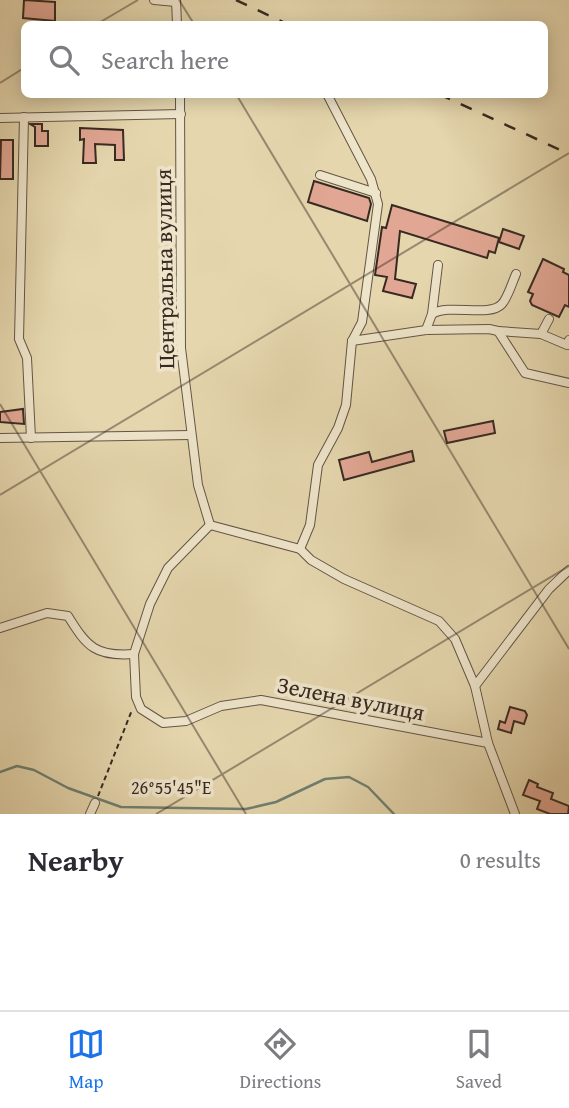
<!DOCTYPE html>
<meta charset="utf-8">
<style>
body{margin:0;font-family:"Gentium Book Plus",serif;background:#f2f2f3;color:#2b2b33}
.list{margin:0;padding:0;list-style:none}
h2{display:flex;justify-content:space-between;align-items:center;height:91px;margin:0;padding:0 28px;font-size:30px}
h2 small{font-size:23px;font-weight:400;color:#7c7c81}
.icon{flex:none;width:38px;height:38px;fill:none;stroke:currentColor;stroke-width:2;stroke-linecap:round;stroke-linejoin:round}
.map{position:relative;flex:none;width:569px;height:814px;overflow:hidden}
.search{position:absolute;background:#fff;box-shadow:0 4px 18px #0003;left:21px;right:21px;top:21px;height:77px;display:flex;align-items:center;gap:18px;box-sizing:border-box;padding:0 24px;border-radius:10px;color:#7c7c81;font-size:26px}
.sheet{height:196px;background:#fff}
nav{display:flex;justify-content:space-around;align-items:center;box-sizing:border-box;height:98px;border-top:2px solid #e1e1e2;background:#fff;font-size:19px;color:#7c7c81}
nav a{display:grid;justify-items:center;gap:4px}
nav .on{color:#1a73e8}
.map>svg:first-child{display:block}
</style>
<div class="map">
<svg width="569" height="814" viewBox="0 0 569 814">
<rect width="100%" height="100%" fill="#e5d6ad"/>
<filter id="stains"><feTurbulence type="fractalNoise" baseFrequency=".00286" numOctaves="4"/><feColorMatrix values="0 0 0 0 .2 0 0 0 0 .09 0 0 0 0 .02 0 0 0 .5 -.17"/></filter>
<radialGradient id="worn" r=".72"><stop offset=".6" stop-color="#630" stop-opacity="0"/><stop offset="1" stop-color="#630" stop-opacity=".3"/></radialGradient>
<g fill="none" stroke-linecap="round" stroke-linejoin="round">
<polyline stroke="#708072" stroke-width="2.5" points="0,772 17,766 34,770 68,788 121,807 246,809 276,802 325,779 349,777 368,787 394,814"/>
</g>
<g fill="#e2a794" stroke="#372a22" stroke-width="2">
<polygon points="24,0 55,2 55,21 23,18"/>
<polygon points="30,124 42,124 42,131 48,131 48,146 35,146 35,127"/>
<polygon points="80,128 123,130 124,160 115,160 115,145 95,144 96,163 83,163 84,139 80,140"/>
<polygon points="1,140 13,140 13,179 0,179"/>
<polygon points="314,181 369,198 371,204 367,221 308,202"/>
<polygon points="392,205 499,238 495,253 489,251 487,258 400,231 395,279 416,284 412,298 383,291 387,277 375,275 382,227 386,228"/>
<polygon points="503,229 524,236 519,249 499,242"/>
<polygon points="543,259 564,269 563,272 569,275 569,307 565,305 559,317 532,305 530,301 533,294 528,292"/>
<polygon points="23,409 24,424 0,422 0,412"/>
<polygon points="493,421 495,433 447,443 444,431"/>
<polygon points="412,451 414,461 344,480 339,460 369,452 372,462"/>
<polygon points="510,707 525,711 527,715 524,724 514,721 511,733 498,729 500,721 505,723"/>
<polygon points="529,780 538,784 537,787 553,793 551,799 569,806 568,814 550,814 537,809 540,801 523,795"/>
</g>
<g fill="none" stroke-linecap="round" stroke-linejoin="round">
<defs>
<g id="minor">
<polyline points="154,0 176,2"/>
<polyline points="176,0 177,24"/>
<polyline points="180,94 181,348 198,485 210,525"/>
<polyline points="24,117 19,339 27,358 31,438"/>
<polyline points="0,118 181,114"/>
<polyline points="320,175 376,193"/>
<path d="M432,314C450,303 489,318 502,304C508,297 512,283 516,274"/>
<polyline points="426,330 432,314 438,265"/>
<polyline points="498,331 541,334 549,319"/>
<polyline points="541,334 567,345 569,340"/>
<polyline points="352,341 426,330 489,329 498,331 525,373 569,383"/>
<polyline points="0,438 191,435"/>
<polyline points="210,525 168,568 150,604 134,654 136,697 141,709 163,723 186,721 221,706 261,700 488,743"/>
<polyline points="210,525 300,549 311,560 344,579 439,621 455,639 475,686 488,743 515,814"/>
<polyline points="300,549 310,525 318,465 338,428 346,405 352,341 362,322 378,204 371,179 327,94"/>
<path d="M0,628L47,613L68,616C87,647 96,657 134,654"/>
<polyline points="475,686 549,589 569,570"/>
<polyline points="90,814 95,803"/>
</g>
</defs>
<use href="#minor" stroke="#625545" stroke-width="10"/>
<polyline stroke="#372a22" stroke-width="2" stroke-dasharray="5 3.5" stroke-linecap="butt" points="98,796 132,710"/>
<use href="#minor" stroke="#eee4ca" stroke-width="8"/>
<g stroke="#372a22" stroke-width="2.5" stroke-dasharray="12 12" stroke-linecap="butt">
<polyline points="236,0 287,24"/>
<polyline points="439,94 569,154"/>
</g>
</g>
<path fill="none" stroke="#372a22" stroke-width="2" stroke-opacity="0.45" d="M179,0L194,24M97,24L138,0M0,83L24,68M236,94L569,649M0,404L246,814M0,495L569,153M156,814L569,566"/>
<g text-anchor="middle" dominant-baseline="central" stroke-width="7" stroke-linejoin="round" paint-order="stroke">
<g font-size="23" fill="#372a22" stroke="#eee4ca">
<text transform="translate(164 269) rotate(-91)">Центральна вулиця</text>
<text transform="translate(351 698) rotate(11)">Зелена вулиця</text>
</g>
</g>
<g font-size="18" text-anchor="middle" fill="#372a22" stroke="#eee4ca" stroke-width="7" stroke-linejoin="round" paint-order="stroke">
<text x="171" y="794">26°55'45"E</text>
</g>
<rect width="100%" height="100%" filter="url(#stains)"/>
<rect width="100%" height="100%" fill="url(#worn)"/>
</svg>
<div class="search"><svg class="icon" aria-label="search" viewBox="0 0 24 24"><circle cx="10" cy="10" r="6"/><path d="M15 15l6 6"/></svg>Search here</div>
</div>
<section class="sheet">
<h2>Nearby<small>0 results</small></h2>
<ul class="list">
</ul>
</section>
<nav>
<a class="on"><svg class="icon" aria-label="map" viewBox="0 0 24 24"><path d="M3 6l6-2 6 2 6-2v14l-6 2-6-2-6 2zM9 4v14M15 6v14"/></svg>Map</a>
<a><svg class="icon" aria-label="directions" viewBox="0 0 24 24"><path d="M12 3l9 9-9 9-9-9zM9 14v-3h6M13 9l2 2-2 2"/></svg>Directions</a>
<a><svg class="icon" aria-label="saved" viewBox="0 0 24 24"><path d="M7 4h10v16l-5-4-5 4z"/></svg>Saved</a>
</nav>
